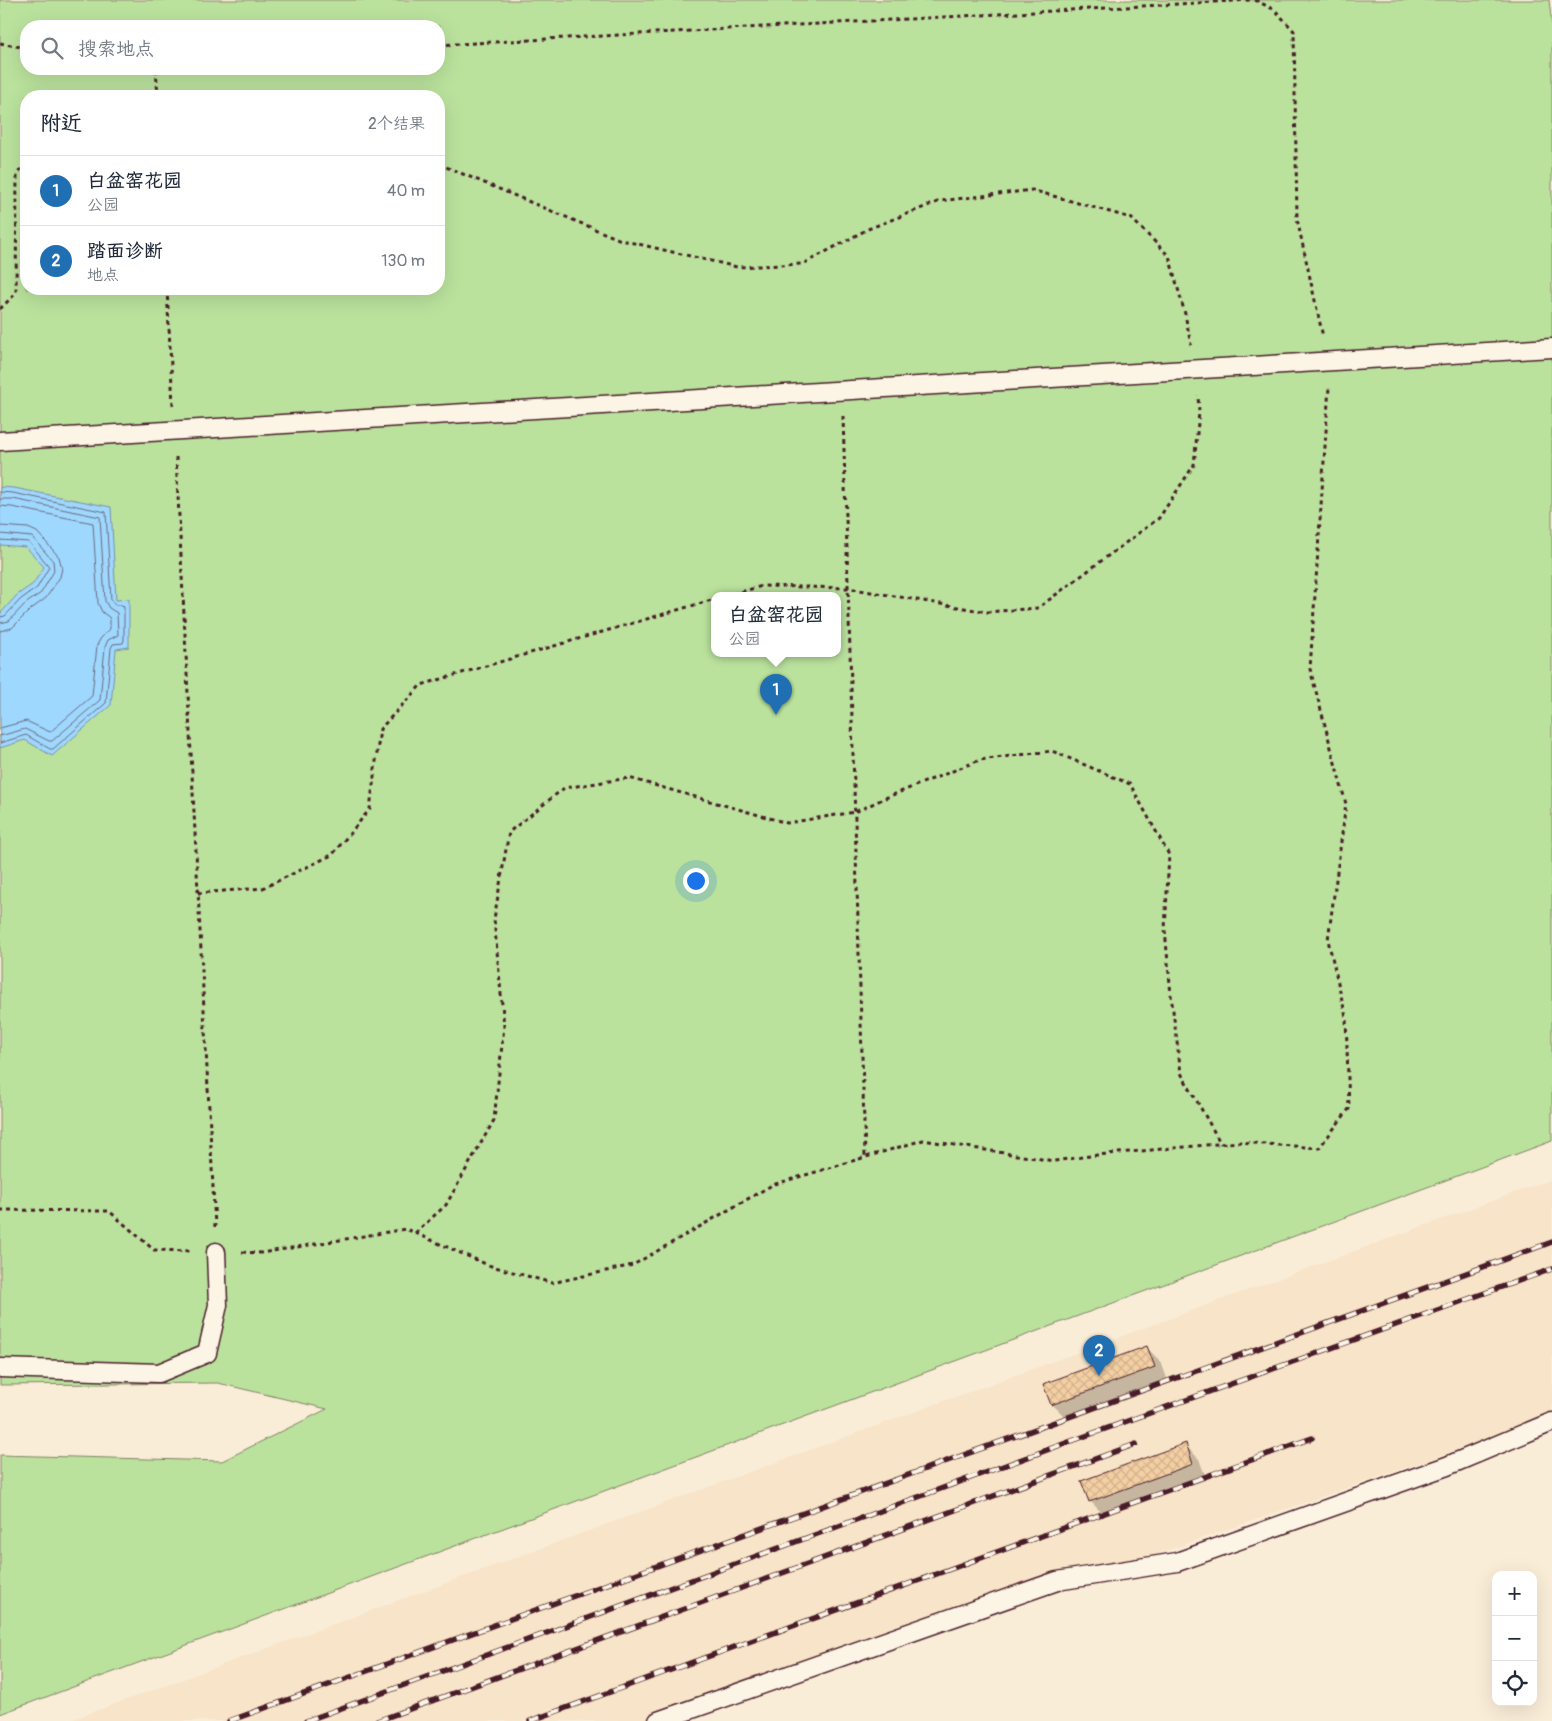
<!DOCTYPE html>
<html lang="zh">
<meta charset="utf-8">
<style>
body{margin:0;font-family:Pangolin,"LXGW WenKai TC",sans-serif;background:#f6f6f7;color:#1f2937}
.controls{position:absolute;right:15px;bottom:15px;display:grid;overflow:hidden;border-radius:10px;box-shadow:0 5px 20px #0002}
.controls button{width:45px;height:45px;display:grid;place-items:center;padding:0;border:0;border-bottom:1px solid #e0e1e3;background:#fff;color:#1f2937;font:25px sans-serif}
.you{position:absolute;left:695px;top:880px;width:18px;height:18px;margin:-12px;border:4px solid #fff;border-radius:50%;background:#1a73e8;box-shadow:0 0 0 8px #1a73e833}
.badge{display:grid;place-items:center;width:32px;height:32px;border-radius:50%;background:#1f6fb2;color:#fff;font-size:16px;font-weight:700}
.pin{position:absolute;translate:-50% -41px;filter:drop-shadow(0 1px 2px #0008)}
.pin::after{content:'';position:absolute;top:26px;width:18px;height:15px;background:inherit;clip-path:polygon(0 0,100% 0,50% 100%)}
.popup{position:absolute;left:711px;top:592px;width:130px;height:65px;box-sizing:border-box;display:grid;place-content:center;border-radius:10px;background:#fff;filter:drop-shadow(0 1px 4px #0005);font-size:16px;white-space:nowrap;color:#747a83}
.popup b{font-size:19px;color:#1f2937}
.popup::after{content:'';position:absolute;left:50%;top:100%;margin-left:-10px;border:10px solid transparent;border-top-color:#fff}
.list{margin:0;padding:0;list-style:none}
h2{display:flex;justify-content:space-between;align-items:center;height:65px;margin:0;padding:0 20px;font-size:21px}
h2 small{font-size:16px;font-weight:400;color:#747a83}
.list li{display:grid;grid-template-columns:32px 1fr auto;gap:15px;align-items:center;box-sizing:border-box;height:70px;padding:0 20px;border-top:1px solid #e0e1e3}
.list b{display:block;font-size:19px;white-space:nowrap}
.list p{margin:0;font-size:16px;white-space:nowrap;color:#747a83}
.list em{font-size:16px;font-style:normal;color:#747a83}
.icon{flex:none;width:28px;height:28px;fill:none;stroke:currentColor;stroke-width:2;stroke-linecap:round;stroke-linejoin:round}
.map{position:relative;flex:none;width:1552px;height:1721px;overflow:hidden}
.search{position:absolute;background:#fff;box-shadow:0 5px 20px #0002;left:20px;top:20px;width:425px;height:55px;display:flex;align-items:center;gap:12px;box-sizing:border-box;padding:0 18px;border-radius:20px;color:#747a83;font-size:19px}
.panel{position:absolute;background:#fff;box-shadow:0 5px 20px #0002;left:20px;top:90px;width:425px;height:205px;border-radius:20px}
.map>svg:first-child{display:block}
</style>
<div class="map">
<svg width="1552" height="1721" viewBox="0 0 1552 1721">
<defs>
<pattern id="building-cross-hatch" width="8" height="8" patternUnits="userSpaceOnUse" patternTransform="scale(1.25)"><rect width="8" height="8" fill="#f3cfa3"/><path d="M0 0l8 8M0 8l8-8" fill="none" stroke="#d2b18c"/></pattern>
</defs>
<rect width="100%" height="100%" fill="#faedd8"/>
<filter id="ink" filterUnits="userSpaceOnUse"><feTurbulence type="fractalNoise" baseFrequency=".02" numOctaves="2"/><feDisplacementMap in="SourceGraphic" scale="10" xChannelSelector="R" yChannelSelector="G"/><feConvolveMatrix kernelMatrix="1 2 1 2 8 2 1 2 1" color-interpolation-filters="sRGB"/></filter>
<g filter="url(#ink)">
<polygon fill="#f8e4c8" points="1552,1179 1552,1417 675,1721 68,1721"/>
<path fill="#bae29d" stroke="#828064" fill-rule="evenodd" d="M0,0H1549L1552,26V1141L0,1714V1455L222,1461L327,1409L218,1383L0,1385ZM26,26H439V69H26ZM26,96H439V289H26ZM715,596H837V654H715Z"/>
<polygon fill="#9ed8fe" stroke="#7c8eaa" points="0,487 14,488 111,507 116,600 129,599 129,647 116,649 111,705 52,756 25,740 0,748 0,614 17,595 33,584 44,567 26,547 0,545"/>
<g fill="#0003">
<polygon points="1147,1348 1161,1362 1168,1381 1066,1418 1052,1404"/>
<polygon points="1185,1445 1199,1459 1206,1478 1104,1515 1090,1501"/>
</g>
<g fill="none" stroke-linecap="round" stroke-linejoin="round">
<g stroke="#6c697f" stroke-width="1">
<polyline points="0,492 13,493 106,512 111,600 115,605 122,605 124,607 124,640 123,643 113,644 111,648 106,703 53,749 50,749 26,735 0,743"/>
<polyline points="0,499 13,499 100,517 105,601 109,608 117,613 118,635 108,640 105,647 100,700 52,741 49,741 25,729 0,736"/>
<polyline points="0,506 12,507 93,523 98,603 102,612 110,618 110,629 101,638 97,645 92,696 50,732 26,721 0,728"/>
<polyline points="0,526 28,528 37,532 59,557 62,568 60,577 46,598 30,610 12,628 0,631"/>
<polyline points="0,534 32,537 53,561 54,571 41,593 25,604 9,621 0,623"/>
<polyline points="0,540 29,542 47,564 49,567 37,588 21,599 5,616 0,617"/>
</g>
</g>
<g fill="url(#building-cross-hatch)" stroke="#4a1f2b">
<polygon points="1147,1346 1155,1367 1051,1405 1043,1384"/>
<polygon points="1186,1443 1193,1464 1089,1502 1081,1481"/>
</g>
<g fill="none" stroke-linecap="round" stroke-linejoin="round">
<defs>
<g id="lane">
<polyline points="0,441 1552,348"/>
<polyline points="0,1368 159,1373 207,1353 218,1305 216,1252"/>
<polyline points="658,1721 1057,1581 1177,1562 1447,1466 1552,1422"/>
</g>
</defs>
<use href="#lane" stroke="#4a1f2b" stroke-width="21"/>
<g stroke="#4a1f2b" stroke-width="3" stroke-dasharray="4 4" stroke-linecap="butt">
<polyline points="1255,0 1275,10 1294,31 1297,219 1323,337"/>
<polyline points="0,43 26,48"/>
<polyline points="439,45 1251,0"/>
<polyline points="156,69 158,96"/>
<polyline points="439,164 621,240 737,267 803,264 868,229 940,201 1032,190 1131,218 1169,256 1185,314 1191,345"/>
<polyline points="167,289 173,405"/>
<polyline points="0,309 16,293 17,174 26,163"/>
<polyline points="843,416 865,1157"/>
<polyline points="176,457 215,1227"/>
<polyline points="726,596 762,586 848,588 987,612 1038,608 1159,518 1194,465 1199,412 1198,395"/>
<polyline points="198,893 263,888 332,855 370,809 380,729 421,685 715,599"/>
<polyline points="0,1210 109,1211 154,1250 191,1251"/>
<polyline points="415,1233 446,1205 494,1120 504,1026 494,919 509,832 564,788 629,778 787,823 855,812 885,798 980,760 1052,751 1130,784 1169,855 1165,930 1171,995 1181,1073 1221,1144"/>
<polyline points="242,1252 261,1253 406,1229 488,1265 552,1283 633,1265 772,1185 923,1140 1054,1161 1097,1155 1239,1142 1319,1148 1349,1109 1346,1017 1328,940 1346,804 1310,669 1329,387"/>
</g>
<use href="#lane" stroke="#fcf5e5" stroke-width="18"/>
<defs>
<g id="rail">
<polyline points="229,1721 1552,1242"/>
<polyline points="306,1721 1066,1443 1552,1269"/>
<polyline points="377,1721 1136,1444"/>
<polyline points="530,1721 1312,1438"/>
</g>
</defs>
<use href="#rail" stroke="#4a1f2b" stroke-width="5.5"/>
<use href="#rail" stroke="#fcf5e5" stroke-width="4" stroke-dasharray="11" stroke-linecap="butt"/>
</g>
</g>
</svg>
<div class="controls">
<button>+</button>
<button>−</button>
<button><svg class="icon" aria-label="locate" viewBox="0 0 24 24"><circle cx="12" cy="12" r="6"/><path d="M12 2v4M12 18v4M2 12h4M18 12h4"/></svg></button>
</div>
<div class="you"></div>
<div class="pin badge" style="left:776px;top:715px">1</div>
<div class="popup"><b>白盆窑花园</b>公园</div>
<div class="pin badge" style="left:1099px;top:1376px">2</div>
<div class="search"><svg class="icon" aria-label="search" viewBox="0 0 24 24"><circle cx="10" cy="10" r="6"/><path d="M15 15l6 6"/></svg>搜索地点</div>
<section class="panel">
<h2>附近<small>2个结果</small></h2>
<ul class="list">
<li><span class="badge">1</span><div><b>白盆窑花园</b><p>公园</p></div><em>40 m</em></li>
<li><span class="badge">2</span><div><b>踏面诊断</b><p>地点</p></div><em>130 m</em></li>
</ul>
</section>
</div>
